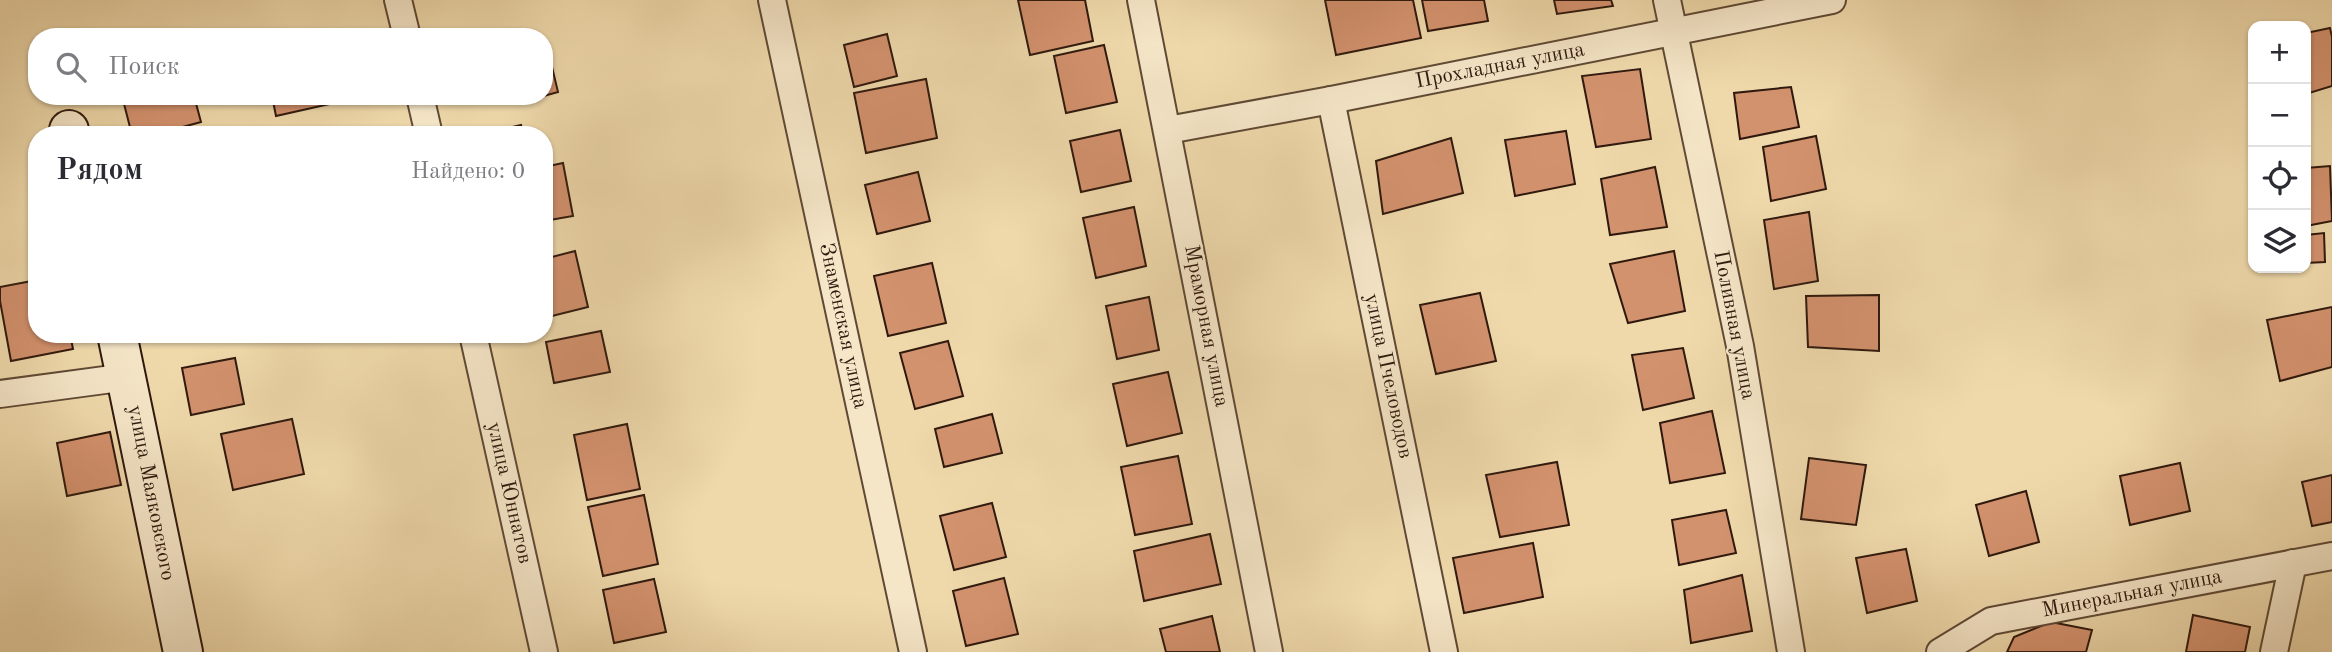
<!DOCTYPE html>
<html lang="ru">
<meta charset="utf-8">
<style>
body{margin:0;font-family:"Old Standard TT",serif;background:#f7f7f7;color:#2b2b33}
.controls{position:absolute;right:21px;top:21px;display:grid;overflow:hidden;border-radius:14px;box-shadow:0 2px 5px #0004}
.controls button{width:63px;height:63px;display:grid;place-items:center;padding:0;border:0;border-bottom:2px solid #e1e1e2;background:#fff;color:#2b2b33;font:35px sans-serif}
.list{margin:0;padding:0;list-style:none}
h2{display:flex;justify-content:space-between;align-items:center;height:91px;margin:0;padding:0 28px;font-size:30px}
h2 small{font-size:23px;font-weight:400;color:#7c7c81}
.icon{flex:none;width:38px;height:38px;fill:none;stroke:currentColor;stroke-width:2;stroke-linecap:round;stroke-linejoin:round}
.map{position:relative;flex:none;width:2332px;height:652px;overflow:hidden}
.search{position:absolute;background:#fff;box-shadow:0 2px 5px #0004;left:28px;top:28px;width:525px;height:77px;display:flex;align-items:center;gap:18px;box-sizing:border-box;padding:0 24px;border-radius:28px;color:#7c7c81;font-size:26px}
.panel{position:absolute;background:#fff;box-shadow:0 2px 5px #0004;left:28px;top:126px;width:525px;height:217px;border-radius:28px}
.map>svg:first-child{display:block}
</style>
<div class="map">
<svg width="2332" height="652" viewBox="0 0 2332 652">
<rect width="100%" height="100%" fill="#efd9ab"/>
<filter id="stains"><feTurbulence type="fractalNoise" baseFrequency=".00286" numOctaves="4"/><feColorMatrix values="0 0 0 0 .2 0 0 0 0 .09 0 0 0 0 .02 0 0 0 .5 -.17"/></filter>
<radialGradient id="worn" r=".72"><stop offset=".6" stop-color="#630" stop-opacity="0"/><stop offset="1" stop-color="#630" stop-opacity=".3"/></radialGradient>
<g fill="#d3926e" stroke="#2f190e" stroke-width="2">
<polygon points="1018,0 1085,0 1093,41 1030,55"/>
<polygon points="1325,0 1413,0 1421,38 1336,55"/>
<polygon points="1422,0 1484,0 1488,21 1428,31"/>
<polygon points="1554,0 1611,0 1613,6 1557,14"/>
<polygon points="2330,28 2332,37 2332,86 2306,94 2306,33"/>
<polygon points="887,34 897,76 854,87 844,45"/>
<polygon points="1104,45 1117,102 1066,113 1054,56"/>
<polygon points="547,46 558,92 544,96 544,47"/>
<polygon points="1640,69 1651,139 1596,147 1582,76"/>
<polygon points="926,79 937,138 866,153 854,93"/>
<polygon points="1791,87 1799,127 1740,139 1734,93"/>
<polygon points="122,96 194,96 201,122 153,135 132,135"/>
<polygon points="272,96 342,96 343,101 276,116"/>
<polygon points="513,96 542,96 515,103"/>
<polygon points="521,125 523,135 479,135"/>
<polygon points="1120,130 1131,181 1081,192 1070,141"/>
<polygon points="1566,131 1575,184 1515,196 1505,140"/>
<polygon points="1816,136 1826,189 1771,201 1763,147"/>
<polygon points="1451,138 1463,193 1383,214 1376,161"/>
<polygon points="563,163 573,216 544,221 544,167"/>
<polygon points="2330,166 2332,221 2306,226 2306,168"/>
<polygon points="1655,167 1667,227 1610,235 1601,179"/>
<polygon points="918,172 930,221 877,234 865,185"/>
<polygon points="1134,207 1146,266 1096,278 1083,218"/>
<polygon points="1809,212 1818,281 1774,289 1764,220"/>
<polygon points="2324,233 2325,262 2306,263 2306,235"/>
<polygon points="575,251 588,307 544,318 544,259"/>
<polygon points="1674,251 1685,311 1628,323 1610,264"/>
<polygon points="932,263 946,323 888,336 874,276"/>
<polygon points="37,280 37,334 70,334 73,349 11,361 0,301 0,287"/>
<polygon points="1480,293 1496,361 1436,374 1420,305"/>
<polygon points="1879,295 1879,351 1808,347 1806,296"/>
<polygon points="1149,297 1159,350 1117,359 1106,306"/>
<polygon points="2332,307 2332,367 2280,381 2267,320"/>
<polygon points="601,331 610,372 554,383 546,342"/>
<polygon points="948,341 963,396 915,409 900,353"/>
<polygon points="1683,348 1694,398 1643,410 1632,355"/>
<polygon points="235,358 244,404 191,415 182,368"/>
<polygon points="1168,372 1182,433 1127,446 1113,384"/>
<polygon points="1712,411 1725,473 1670,483 1660,423"/>
<polygon points="992,414 1002,453 944,467 935,429"/>
<polygon points="292,419 304,474 233,490 221,434"/>
<polygon points="627,424 640,489 587,500 574,435"/>
<polygon points="110,432 121,485 67,496 57,443"/>
<polygon points="1178,456 1192,524 1135,535 1121,467"/>
<polygon points="1809,458 1866,465 1856,525 1801,519"/>
<polygon points="1557,462 1569,525 1500,537 1486,475"/>
<polygon points="2180,463 2190,511 2130,525 2120,476"/>
<polygon points="2332,475 2332,522 2312,526 2302,482"/>
<polygon points="2026,491 2039,542 1989,556 1976,505"/>
<polygon points="644,495 658,564 603,576 588,507"/>
<polygon points="992,503 1006,557 954,570 940,516"/>
<polygon points="1726,510 1736,553 1679,565 1672,520"/>
<polygon points="1210,534 1221,584 1144,601 1134,551"/>
<polygon points="1533,543 1543,597 1464,613 1453,558"/>
<polygon points="1906,549 1917,601 1867,613 1856,558"/>
<polygon points="1742,575 1752,631 1691,643 1684,590"/>
<polygon points="1004,578 1018,634 966,646 953,591"/>
<polygon points="654,579 666,632 614,643 603,590"/>
<polygon points="2193,615 2250,627 2245,652 2186,652"/>
<polygon points="1212,616 1220,652 1166,652 1160,629"/>
<polygon points="2051,622 2092,630 2086,652 2007,652 2014,637"/>
</g>
<g fill="none" stroke-linecap="round" stroke-linejoin="round">
<defs>
<g id="street">
<polyline points="398,0 407,37"/>
<polyline points="772,0 913,652"/>
<polyline points="1141,0 1269,652"/>
<polyline points="1667,0 1740,346 1791,652"/>
<polyline points="420,96 429,135"/>
<polyline points="1331,100 1444,652"/>
<polyline points="1168,130 1331,100 1832,0"/>
<polyline points="473,334 544,652"/>
<polyline points="0,394 127,377"/>
<polyline points="1940,652 1991,621 2332,556"/>
<polyline points="2274,652 2293,563"/>
</g>
<g id="secondary">
<polyline points="69,130 70,135"/>
<polyline points="117,334 183,652"/>
</g>
</defs>
<use href="#street" stroke="#5f4935" stroke-width="30"/>
<use href="#secondary" stroke="#2f190e" stroke-width="42"/>
<use href="#street" stroke="#f5e6c8" stroke-width="26"/>
<use href="#secondary" stroke="#f5e6c8" stroke-width="38"/>
</g>
<g text-anchor="middle" dominant-baseline="central" stroke-width="5" stroke-linejoin="round" paint-order="stroke">
<g font-size="21" fill="#2f190e" stroke="#f5e6c8">
<text transform="translate(1500 66) rotate(-11)">Прохладная улица</text>
<text transform="translate(1734 325) rotate(79)">Поливная улица</text>
<text transform="translate(843 326) rotate(78)">Знаменская улица</text>
<text transform="translate(1206 326) rotate(79)">Мраморная улица</text>
<text transform="translate(1388 376) rotate(78)">улица Пчеловодов</text>
<text transform="translate(151 493) rotate(79)">улица Маяковского</text>
<text transform="translate(509 493) rotate(77)">улица Юннатов</text>
<text transform="translate(2132 594) rotate(-11)">Минеральная улица</text>
</g>
</g>
<rect width="100%" height="100%" filter="url(#stains)"/>
<rect width="100%" height="100%" fill="url(#worn)"/>
</svg>
<div class="controls">
<button>+</button>
<button>−</button>
<button><svg class="icon" aria-label="locate" viewBox="0 0 24 24"><circle cx="12" cy="12" r="6"/><path d="M12 2v4M12 18v4M2 12h4M18 12h4"/></svg></button>
<button><svg class="icon" aria-label="layers" viewBox="0 0 24 24"><path d="M12 4l9 5-9 5-9-5zM3 14l9 5 9-5"/></svg></button>
</div>
<div class="search"><svg class="icon" aria-label="search" viewBox="0 0 24 24"><circle cx="10" cy="10" r="6"/><path d="M15 15l6 6"/></svg>Поиск</div>
<section class="panel">
<h2>Рядом<small>Найдено: 0</small></h2>
<ul class="list">
</ul>
</section>
</div>
